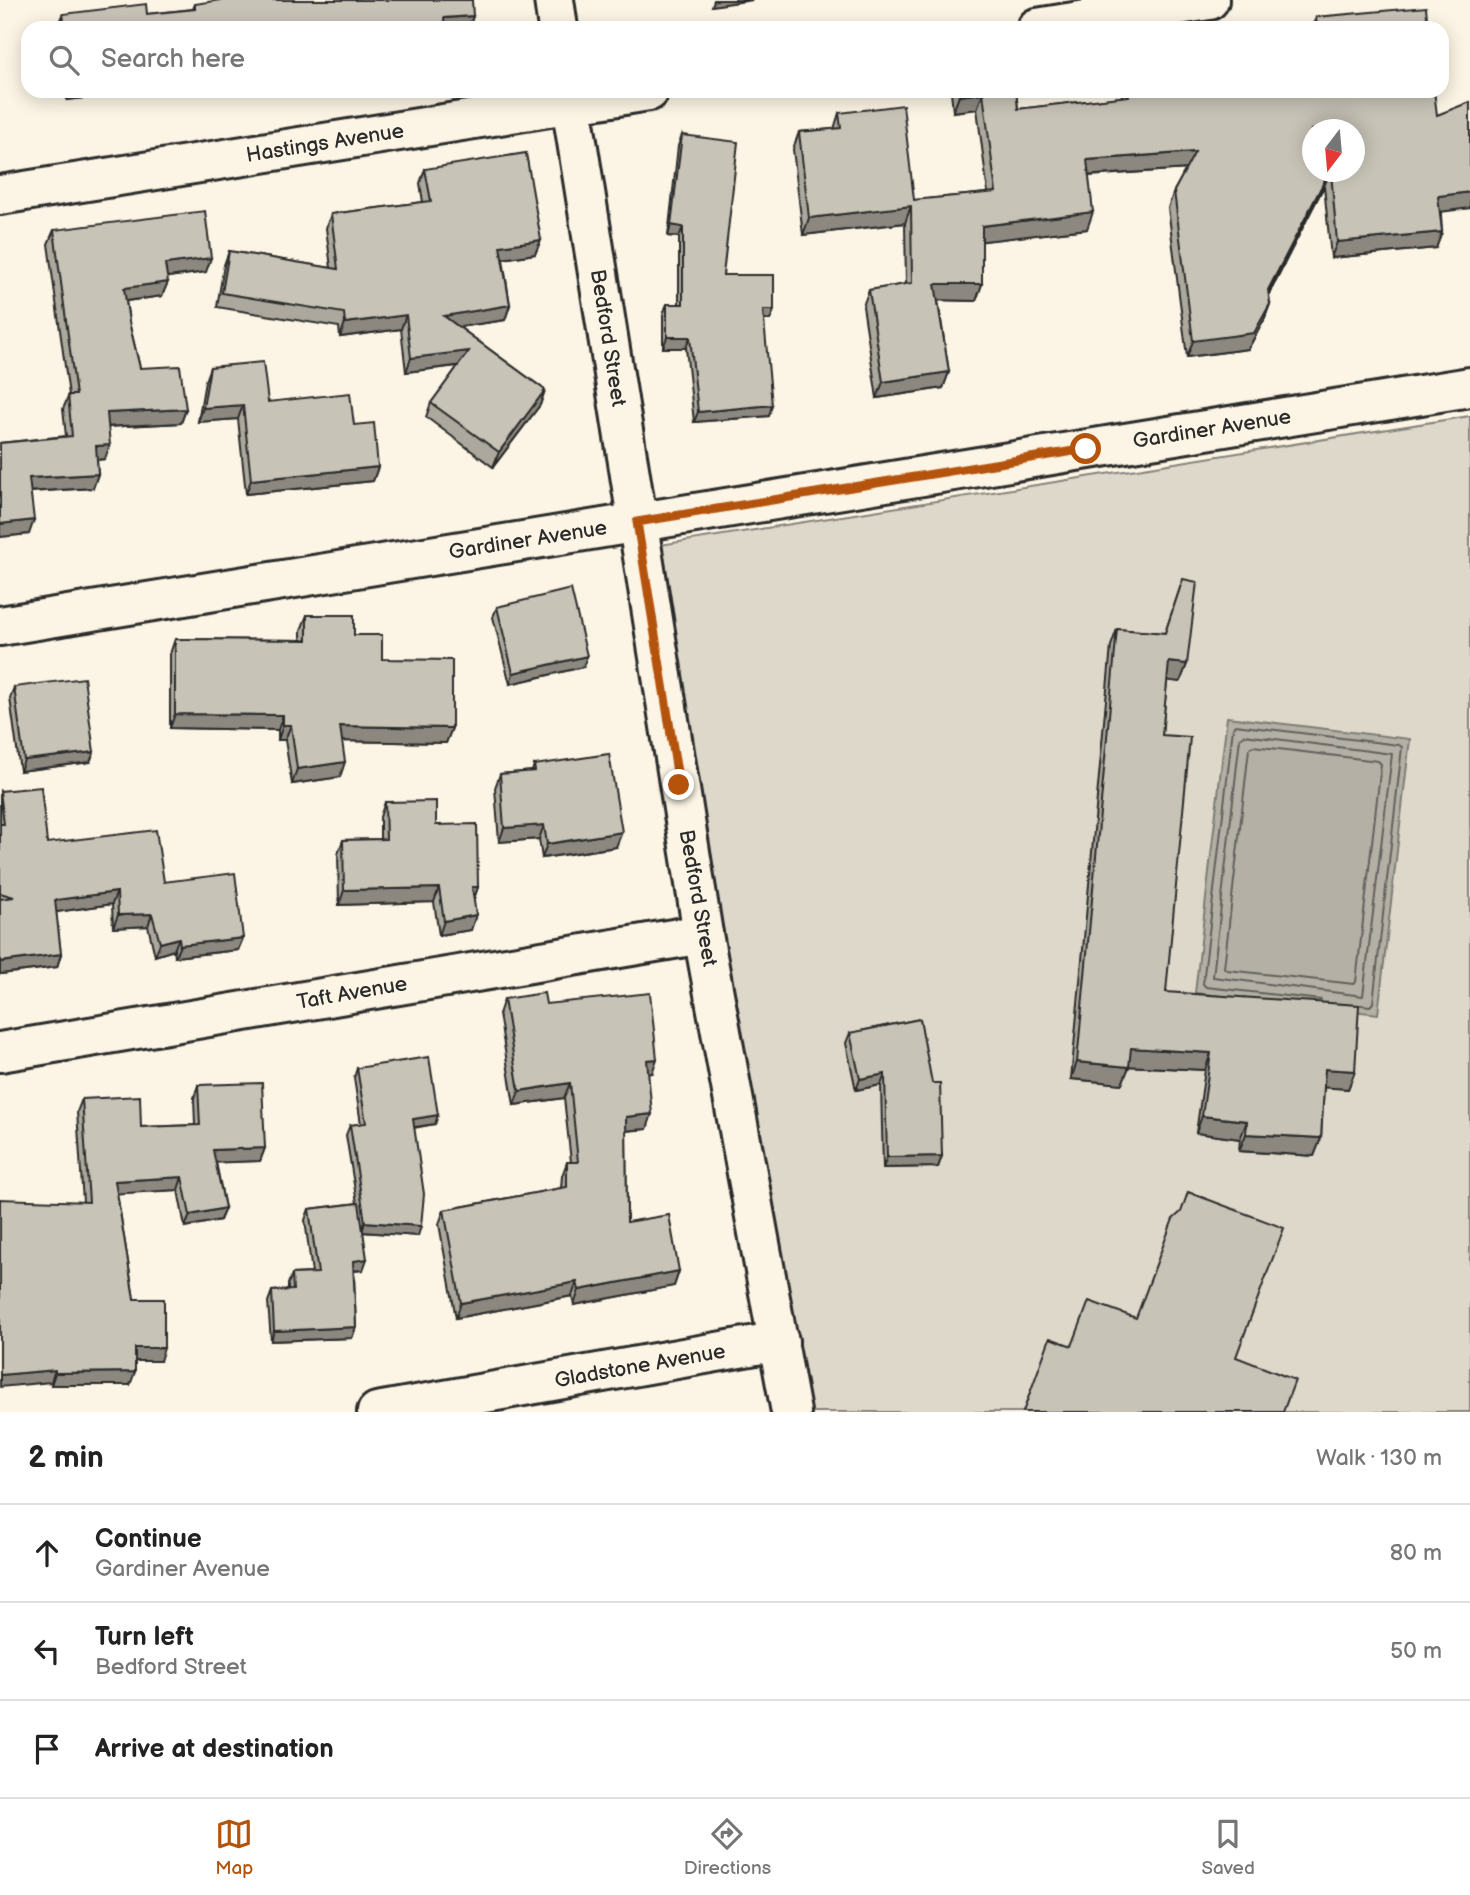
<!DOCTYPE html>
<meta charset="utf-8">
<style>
body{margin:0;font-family:"Balsamiq Sans",sans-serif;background:#f6f6f6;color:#222}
.compass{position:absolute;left:1302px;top:119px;width:63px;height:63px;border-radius:50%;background:#fff;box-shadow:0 4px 18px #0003;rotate:196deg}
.stop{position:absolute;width:21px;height:21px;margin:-16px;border:5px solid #b45309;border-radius:50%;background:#fff}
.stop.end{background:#b45309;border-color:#fff;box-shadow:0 2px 7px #0008}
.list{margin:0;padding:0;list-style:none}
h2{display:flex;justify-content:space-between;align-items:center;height:91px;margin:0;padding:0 28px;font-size:30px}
h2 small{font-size:23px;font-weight:400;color:#767676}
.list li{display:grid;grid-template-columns:46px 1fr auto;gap:21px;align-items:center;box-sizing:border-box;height:98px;padding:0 28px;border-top:2px solid #e0e0e0}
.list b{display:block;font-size:26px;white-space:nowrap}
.list p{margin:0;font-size:23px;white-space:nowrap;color:#767676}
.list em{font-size:23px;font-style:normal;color:#767676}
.icon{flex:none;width:38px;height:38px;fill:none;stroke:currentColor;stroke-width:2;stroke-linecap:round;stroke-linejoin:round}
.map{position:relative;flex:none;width:1470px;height:1412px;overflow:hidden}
.search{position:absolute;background:#fff;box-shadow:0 4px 18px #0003;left:21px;right:21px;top:21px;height:77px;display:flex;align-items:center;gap:18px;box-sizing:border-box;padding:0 24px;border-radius:21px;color:#767676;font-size:26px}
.sheet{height:385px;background:#fff}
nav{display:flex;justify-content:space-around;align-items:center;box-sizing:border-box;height:98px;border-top:2px solid #e0e0e0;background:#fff;font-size:19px;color:#767676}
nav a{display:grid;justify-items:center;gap:4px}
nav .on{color:#b45309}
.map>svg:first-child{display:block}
</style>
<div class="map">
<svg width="1470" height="1412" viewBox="0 0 1470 1412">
<rect width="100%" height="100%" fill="#fcf5e5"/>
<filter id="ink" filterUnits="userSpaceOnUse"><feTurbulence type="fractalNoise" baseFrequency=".0143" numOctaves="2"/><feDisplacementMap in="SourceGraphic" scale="14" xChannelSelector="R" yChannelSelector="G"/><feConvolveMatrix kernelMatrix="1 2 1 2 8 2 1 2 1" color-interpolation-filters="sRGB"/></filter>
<g filter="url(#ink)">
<polygon fill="#ded8ca" stroke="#84827a" stroke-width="2" points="1470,416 1470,1412 811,1412 641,548"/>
<polygon fill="#b4b0a5" stroke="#7d7b74" stroke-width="2" points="1227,717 1410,739 1378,1014 1195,993"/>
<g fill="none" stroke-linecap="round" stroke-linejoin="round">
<g stroke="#62605c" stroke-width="2">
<polygon points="1244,735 1392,754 1363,996 1213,977 1240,738"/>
<polygon points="1253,746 1378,761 1381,764 1356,982 1354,984 1227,970 1224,968 1249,749"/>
<polyline points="1321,1000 1206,987 1203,984 1233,728 1235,725 1399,745 1402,747 1373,1003 1370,1006 1361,1005"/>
</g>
<defs>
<g id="minor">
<polyline points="554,0 558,28"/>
<polyline points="1037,28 1209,0"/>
<polyline points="569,91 703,934 791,1412"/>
<polyline points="0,195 649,91"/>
<polyline points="0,626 1470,387"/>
<polyline points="0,1052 703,934"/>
<polyline points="377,1412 779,1341"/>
</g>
</defs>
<use href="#minor" stroke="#2b2b2b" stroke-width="44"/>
<use href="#minor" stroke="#fcf5e5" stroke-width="38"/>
</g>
<g fill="#aca89d" stroke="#2b2b2b" stroke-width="2" fill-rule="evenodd">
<polygon points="195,4 473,16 469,28 58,28 63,14 147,14 193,9"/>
<polygon points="1316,17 1428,28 1312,28"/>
<polygon points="66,91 144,91 67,100"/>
<path d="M951,91H1016L1018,109L1122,97L1121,91H1434L1442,232L1436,248L1331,258L1324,186L1269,294L1270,304L1264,320L1248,349L1187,357L1168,208L1174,191L1186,169L1089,176L1087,229L982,241V284L976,301L938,300L949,372L943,388L877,398L863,306L869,290L906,284L905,223L803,235L793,149L799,132L834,129L839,113L914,200L988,193L977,109L953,112ZM1312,130L1354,172H1312Z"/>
<polygon points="682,135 723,275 774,310 770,320 764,320 769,416 694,422 686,348 663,348 663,314 667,304 679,304 679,237 668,236 678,146"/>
<polygon points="425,169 541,240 535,254 503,259 510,305 505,320 459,327 545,390 540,405 493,467 426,417 431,403 458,366 406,372 401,329 340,337 339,327 217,307 224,265 229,251 331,268 326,228 331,214 423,202 420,183"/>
<polygon points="54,230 206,272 167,277 162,296 126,301 129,322 140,368 186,409 181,423 108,427 105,459 97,460 98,474 93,488 31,492 29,534 0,537 0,443 66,436 63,409 69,395 48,244"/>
<polygon points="210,367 268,402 354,425 378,467 373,481 246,494 238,419 198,422 205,381"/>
<polygon points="1183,579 1187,664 1180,682 1167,680 1162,735 1166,992 1355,1071 1348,1089 1324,1087 1321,1138 1314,1156 1239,1151 1240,1139 1196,1133 1205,1070 1129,1066 1122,1084 1071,1079 1111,646 1117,629 1165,633"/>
<polygon points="497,607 583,667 510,684 493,617"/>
<polygon points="307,615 354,635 382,659 452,728 446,743 342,741 340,777 292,784 285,740 278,740 278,730 170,728 170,654 175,639 301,640 301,630"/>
<polygon points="14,687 90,762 20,771 10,698"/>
<polygon points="534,765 616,847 542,858 539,839 499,842 495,788 500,774 532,771"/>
<polygon points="0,791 47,843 164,882 243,938 238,950 175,957 174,950 155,956 148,926 113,928 112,904 56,912 61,954 57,967 0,974"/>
<polygon points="385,802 436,825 478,887 474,899 471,930 439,935 434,902 339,905 338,854 343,840 380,839 380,817"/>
<polygon points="504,999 546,1004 652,1073 648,1074 647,1129 626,1131 627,1222 679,1271 674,1286 574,1305 572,1296 456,1318 439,1224 444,1210 561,1188 562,1176 567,1162 571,1162 564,1098 514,1105 499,1014"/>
<polygon points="920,1019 942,1156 938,1167 883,1168 881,1085 856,1090 846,1043 850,1033"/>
<polygon points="357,1068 438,1115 435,1124 414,1128 418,1236 363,1232 363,1270 354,1271 356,1327 352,1338 271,1341 268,1302 272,1291 288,1290 288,1284 292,1274 312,1273 305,1220 309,1209 357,1203 346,1135 350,1125 361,1124 354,1078"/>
<polygon points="198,1085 265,1148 260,1161 216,1162 225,1208 220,1220 185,1227 178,1190 117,1193 134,1299 160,1361 135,1361 130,1385 51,1385 83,1202 77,1112 82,1099 141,1127 195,1125 194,1098"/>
</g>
<g fill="#8c8880" stroke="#2b2b2b" stroke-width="2">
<polygon points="714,0 753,0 712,6"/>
<polygon points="473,16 469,28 441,28 444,18"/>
<polygon points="70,91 144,91 67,100"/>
<polygon points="983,93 977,109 953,112 959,96"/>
<polygon points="1195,152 1189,169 1081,176 1087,160"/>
<polygon points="1330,172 1324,186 1262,306 1268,290"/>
<polygon points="1470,192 1470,208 1432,213 1438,196"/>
<polygon points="911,206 905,223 803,235 809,218"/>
<polygon points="1093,212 1087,229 976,242 982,226"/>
<polygon points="671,225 683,227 679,237 668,236"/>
<polygon points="1442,232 1436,248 1331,258 1337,242"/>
<polygon points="541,240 535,254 495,260 500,246"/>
<polygon points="211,258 206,272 160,278 165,264"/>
<polygon points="168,282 162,296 119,302 124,288"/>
<polygon points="935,284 982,284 976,301 929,300"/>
<polygon points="1270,304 1264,320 1248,349 1187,357 1193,341"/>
<polygon points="510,305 505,320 439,330 444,316"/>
<polygon points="763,310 774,310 770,320 759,320"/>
<polygon points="406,315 401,329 340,337 345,323"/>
<polygon points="667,337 690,337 686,348 663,348"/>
<polygon points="469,351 464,365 406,372 411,358"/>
<polygon points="949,372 943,388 877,398 883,382"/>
<polygon points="545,390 540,405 493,467 499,452"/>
<polygon points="243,405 238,419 198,422 203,408"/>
<polygon points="772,405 769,416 694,422 698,412"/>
<polygon points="186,409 181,423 102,427 107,413"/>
<polygon points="110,445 105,459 91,460 96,446"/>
<polygon points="378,467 373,481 246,494 251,480"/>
<polygon points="98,474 93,488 24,492 29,478"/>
<polygon points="34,520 29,534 0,537 0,524"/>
<polygon points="587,656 583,667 510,684 513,673"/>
<polygon points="1169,662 1187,664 1180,682 1163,680"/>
<polygon points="175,714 283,715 278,730 170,728"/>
<polygon points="283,725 291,725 285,740 278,740"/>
<polygon points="340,726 452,728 446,743 335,741"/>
<polygon points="94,752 90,762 20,771 24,760"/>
<polygon points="345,762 340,777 292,784 297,769"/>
<polygon points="544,825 539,839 499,842 504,828"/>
<polygon points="622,832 616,847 542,858 547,844"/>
<polygon points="472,887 478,887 473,901"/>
<polygon points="439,888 434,902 339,905 344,890"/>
<polygon points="117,892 112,904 50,913 55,900"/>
<polygon points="152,914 148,926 113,928 118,915"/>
<polygon points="476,915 471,930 439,935 444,921"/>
<polygon points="179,938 174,950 155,956 160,943"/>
<polygon points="243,938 238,950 175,957 180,945"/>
<polygon points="61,954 57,967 0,974 0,962"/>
<polygon points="1131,1048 1211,1053 1205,1070 1124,1066"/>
<polygon points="657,1059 652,1073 641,1074 647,1060"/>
<polygon points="1077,1062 1129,1067 1122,1084 1071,1079"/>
<polygon points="1325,1069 1355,1071 1348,1089 1319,1087"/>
<polygon points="885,1074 881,1085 856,1090 860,1079"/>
<polygon points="570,1083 564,1098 514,1105 519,1091"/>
<polygon points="652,1114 647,1129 621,1131 626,1117"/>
<polygon points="438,1115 435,1124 409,1128 413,1119"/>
<polygon points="1202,1116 1247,1121 1240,1139 1196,1133"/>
<polygon points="1246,1134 1321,1138 1314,1156 1239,1151"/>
<polygon points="265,1148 260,1161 208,1163 213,1150"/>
<polygon points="942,1156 938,1167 883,1168 887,1157"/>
<polygon points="182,1177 178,1190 110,1194 115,1181"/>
<polygon points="225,1208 220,1220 185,1227 190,1215"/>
<polygon points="365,1222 421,1226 418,1236 362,1232"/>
<polygon points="367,1259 363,1270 349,1271 353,1261"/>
<polygon points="679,1271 674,1286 574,1305 579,1290"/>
<polygon points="577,1282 572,1296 456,1318 461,1303"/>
<polygon points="356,1327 352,1338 271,1341 274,1331"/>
<polygon points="135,1348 164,1348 160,1361 130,1361"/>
<polygon points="55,1370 51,1382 0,1387 0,1375"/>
<polygon points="135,1372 130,1385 51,1385 55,1373"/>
</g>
<g fill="#c8c3b7" stroke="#2b2b2b" stroke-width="2">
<polygon points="220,0 472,0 473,16 444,18 445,28 65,28 63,14 146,4 147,14 195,9 195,4"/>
<polygon points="1426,7 1428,28 1317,28 1316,17"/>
<polygon points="959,91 1016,91 1018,109 1129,96 1128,91 1434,91 1437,115 1470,102 1470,192 1438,196 1442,232 1337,242 1331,172 1354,172 1354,130 1312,130 1312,172 1329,172 1268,290 1270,304 1254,333 1193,341 1174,191 1195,152 1087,160 1093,212 982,226 982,284 935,284 949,372 883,382 869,290 912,283 911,206 809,218 799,132 841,128 839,113 903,105 914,200 996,192 983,93 959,96"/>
<polygon points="682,135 738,142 723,275 774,275 774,310 763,310 772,405 698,412 690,337 667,337 667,304 683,304 683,227 671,225"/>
<polygon points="526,153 541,240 500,246 510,305 444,316 545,390 499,452 431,403 469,351 411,358 406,315 345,323 344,313 222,293 229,251 338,269 331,214 431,201 425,169"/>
<polygon points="205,211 211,258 165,264 168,282 124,288 129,322 140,368 180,366 186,409 107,413 110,445 96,446 98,474 29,478 34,520 0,524 0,443 72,436 68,395 76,395 54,230"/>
<polygon points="263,362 268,402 350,393 354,425 374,423 378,467 251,480 243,405 203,408 210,367"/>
<polygon points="1183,579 1197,582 1187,664 1169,662 1162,735 1190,737 1166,992 1359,1005 1355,1071 1325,1069 1321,1138 1246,1134 1247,1121 1202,1116 1211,1053 1131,1048 1129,1067 1077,1062 1117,629 1165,633"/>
<polygon points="571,589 587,656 513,673 497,607"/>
<polygon points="307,615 354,615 354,635 382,635 382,659 452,660 452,728 340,726 345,762 297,769 291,725 283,725 283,715 175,714 175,639 307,640"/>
<polygon points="84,678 94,752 24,760 14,687"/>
<polygon points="609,754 622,832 547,844 544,825 504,828 500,774 535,771 534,765"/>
<polygon points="41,787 47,843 156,830 164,882 235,873 243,938 180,945 179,938 160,943 152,914 118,915 117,892 55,900 61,954 0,962 0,899 14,897 0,893 0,824 4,824 0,791"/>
<polygon points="436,801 436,825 477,824 478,887 472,887 476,915 444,921 439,888 344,890 343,840 386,839 385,802"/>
<polygon points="544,993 546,1004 650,993 657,1059 647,1060 652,1114 626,1117 627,1222 669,1215 679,1271 579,1290 577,1282 461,1303 444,1210 567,1187 567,1162 578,1162 570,1083 519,1091 504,999"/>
<polygon points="920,1019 932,1083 940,1083 942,1156 887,1157 885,1074 860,1079 850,1033"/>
<polygon points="429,1057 438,1115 413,1119 424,1194 421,1226 365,1222 350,1125 366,1123 357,1068"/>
<polygon points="262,1083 265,1148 213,1150 225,1208 190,1215 182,1177 115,1181 134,1299 164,1299 164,1348 135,1348 135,1372 55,1373 55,1370 0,1375 0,1199 89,1202 82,1099 140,1096 141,1127 200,1125 198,1085"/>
<polygon points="1188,1192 1284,1228 1236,1357 1295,1380 1283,1412 1023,1412 1050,1338 1072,1346 1089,1301 1136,1318 1173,1219 1181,1212"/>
<polygon points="359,1203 367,1259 353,1261 356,1327 274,1331 272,1291 293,1290 292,1274 318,1273 309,1209"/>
</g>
</g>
<g fill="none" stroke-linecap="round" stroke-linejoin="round" filter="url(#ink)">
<polyline stroke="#b45309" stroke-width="9" points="679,785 637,522 1086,449"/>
</g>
<g text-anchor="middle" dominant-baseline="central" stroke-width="5" stroke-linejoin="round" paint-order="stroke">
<g font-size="21" fill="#2b2b2b" stroke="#fcf5e5">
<text transform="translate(325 143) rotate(-9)">Hastings Avenue</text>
<text transform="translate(608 338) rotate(81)">Bedford Street</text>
<text transform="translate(1212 429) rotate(-9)">Gardiner Avenue</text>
<text transform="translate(528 540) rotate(-9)">Gardiner Avenue</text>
<text transform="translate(698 898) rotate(80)">Bedford Street</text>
<text transform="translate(352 993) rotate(-10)">Taft Avenue</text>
<text transform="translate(640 1366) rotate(-10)">Gladstone Avenue</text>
</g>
</g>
</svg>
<svg class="compass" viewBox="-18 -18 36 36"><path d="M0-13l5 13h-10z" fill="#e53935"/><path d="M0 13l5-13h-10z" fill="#767676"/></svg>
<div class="stop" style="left:1086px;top:449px"></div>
<div class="stop end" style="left:679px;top:785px"></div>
<div class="search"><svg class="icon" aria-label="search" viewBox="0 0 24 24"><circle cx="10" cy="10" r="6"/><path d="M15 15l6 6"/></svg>Search here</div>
</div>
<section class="sheet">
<h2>2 min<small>Walk · 130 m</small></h2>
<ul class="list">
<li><svg class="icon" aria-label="ahead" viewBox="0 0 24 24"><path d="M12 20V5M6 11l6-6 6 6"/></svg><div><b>Continue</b><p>Gardiner Avenue</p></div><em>80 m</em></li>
<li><svg class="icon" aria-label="left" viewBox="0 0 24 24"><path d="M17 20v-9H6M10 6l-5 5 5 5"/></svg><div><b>Turn left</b><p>Bedford Street</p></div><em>50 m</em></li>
<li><svg class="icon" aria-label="arrive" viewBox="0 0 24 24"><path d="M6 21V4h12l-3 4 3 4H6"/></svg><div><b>Arrive at destination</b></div></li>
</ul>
</section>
<nav>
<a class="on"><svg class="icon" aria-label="map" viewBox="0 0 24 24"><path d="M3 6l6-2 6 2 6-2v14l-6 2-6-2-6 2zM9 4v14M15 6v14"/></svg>Map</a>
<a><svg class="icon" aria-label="directions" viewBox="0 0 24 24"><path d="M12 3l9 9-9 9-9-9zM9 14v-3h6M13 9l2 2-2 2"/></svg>Directions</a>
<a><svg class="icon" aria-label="saved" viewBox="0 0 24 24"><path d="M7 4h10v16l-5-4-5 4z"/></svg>Saved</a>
</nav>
